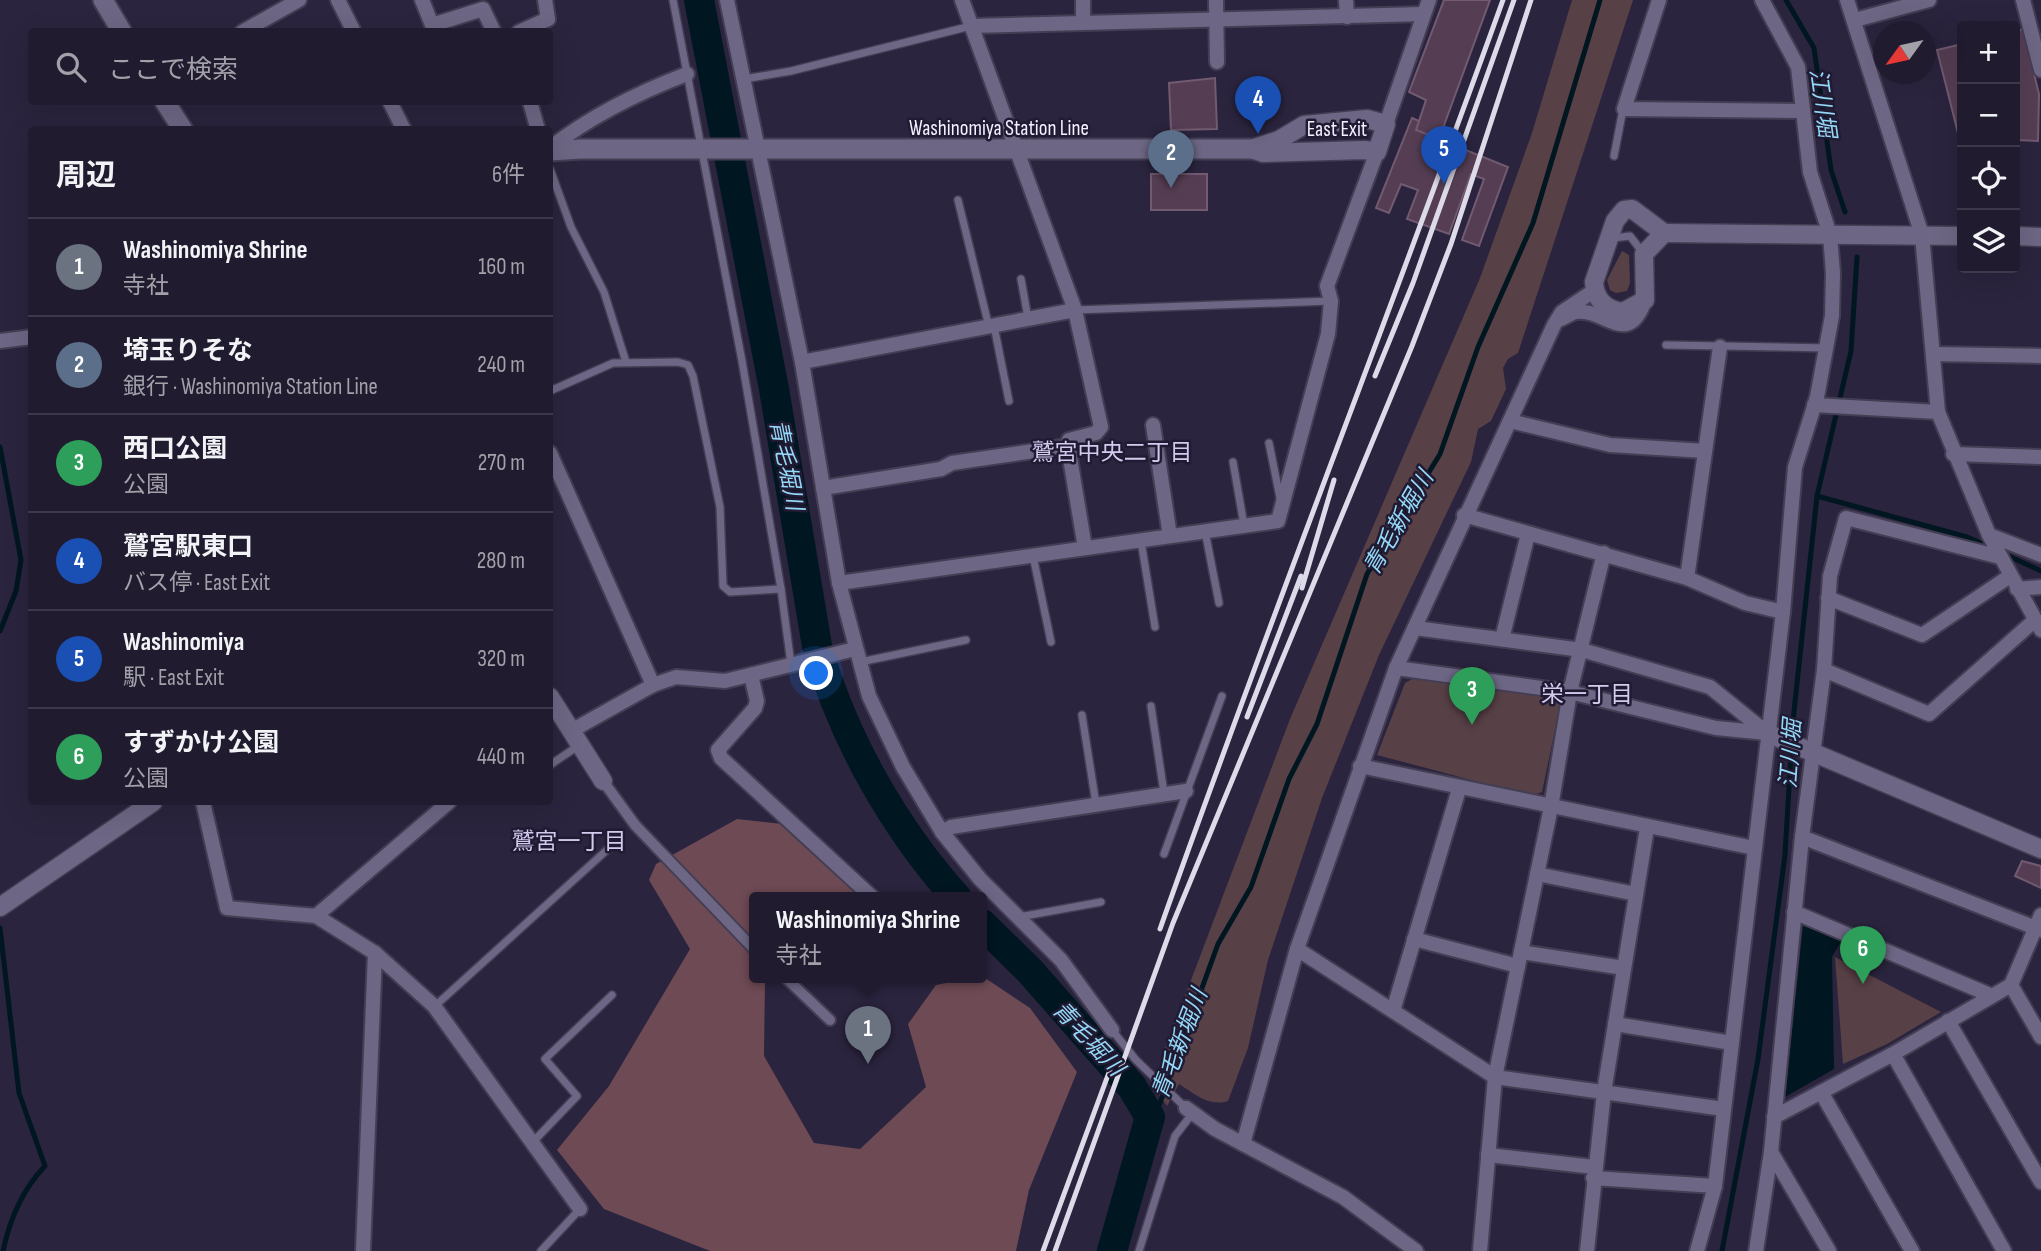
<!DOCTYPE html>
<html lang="ja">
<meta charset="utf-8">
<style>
body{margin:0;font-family:"Sofia Sans Condensed","Noto Sans JP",sans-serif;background:#282436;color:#f1f3f6}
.controls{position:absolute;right:21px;top:21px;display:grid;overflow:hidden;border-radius:7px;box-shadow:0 7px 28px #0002}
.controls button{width:63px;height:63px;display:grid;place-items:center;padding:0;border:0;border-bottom:2px solid #3d394a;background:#201b2e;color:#f1f3f6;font:35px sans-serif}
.compass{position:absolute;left:1873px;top:21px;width:63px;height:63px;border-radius:50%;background:#201b2e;box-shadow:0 7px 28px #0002;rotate:237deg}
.you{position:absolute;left:817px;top:674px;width:24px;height:24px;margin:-18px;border:5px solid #fff;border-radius:50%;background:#1a73e8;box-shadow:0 0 0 10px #1a73e833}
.badge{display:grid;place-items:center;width:46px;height:46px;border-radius:50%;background:#b45309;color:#fff;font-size:23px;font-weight:700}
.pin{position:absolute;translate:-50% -58px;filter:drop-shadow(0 2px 4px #0008)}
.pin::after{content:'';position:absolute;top:37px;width:24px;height:21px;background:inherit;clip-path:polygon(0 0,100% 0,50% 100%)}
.popup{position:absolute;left:749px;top:892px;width:238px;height:91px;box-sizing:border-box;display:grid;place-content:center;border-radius:7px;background:#201b2e;filter:drop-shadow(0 2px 5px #0005);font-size:23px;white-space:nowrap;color:#a2a1aa}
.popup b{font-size:26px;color:#f1f3f6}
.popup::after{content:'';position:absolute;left:50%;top:100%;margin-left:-14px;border:14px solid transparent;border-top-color:#201b2e}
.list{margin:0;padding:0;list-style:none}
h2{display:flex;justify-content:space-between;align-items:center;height:91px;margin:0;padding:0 28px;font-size:30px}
h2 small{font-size:23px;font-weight:400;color:#a2a1aa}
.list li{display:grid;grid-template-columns:46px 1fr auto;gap:21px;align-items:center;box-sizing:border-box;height:98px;padding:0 28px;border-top:2px solid #3d394a}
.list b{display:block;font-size:26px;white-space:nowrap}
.list p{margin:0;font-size:23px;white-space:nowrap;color:#a2a1aa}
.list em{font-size:23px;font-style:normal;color:#a2a1aa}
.icon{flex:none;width:38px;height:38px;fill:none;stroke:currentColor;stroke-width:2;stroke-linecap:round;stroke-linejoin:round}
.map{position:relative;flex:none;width:2041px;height:1251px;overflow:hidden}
.search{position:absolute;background:#201b2e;box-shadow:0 7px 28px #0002;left:28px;top:28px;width:525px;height:77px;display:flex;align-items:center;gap:18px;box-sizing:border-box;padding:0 24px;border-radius:7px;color:#a2a1aa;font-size:26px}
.panel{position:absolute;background:#201b2e;box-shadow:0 7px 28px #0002;left:28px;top:126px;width:525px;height:679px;border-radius:7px}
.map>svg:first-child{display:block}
</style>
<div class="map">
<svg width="2041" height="1251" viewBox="0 0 2041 1251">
<rect width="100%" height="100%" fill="#2a243e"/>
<g fill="#584047">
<path d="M1572,0H1633L1518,353L1508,359L1503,368L1506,389L1491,421L1478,429L1471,462L1379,655L1322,798L1268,960L1248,1048L1228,1101C1208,1107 1195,1094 1179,1084L1167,1106L1157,1092L1170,1059L1163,1054L1290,719L1480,278L1532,133Z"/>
<polygon points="1622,251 1629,255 1630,283 1627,291 1616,293 1610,290 1607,280"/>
<polygon points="1414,678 1562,696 1542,792 1532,796 1377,755 1405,683"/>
<polygon points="1835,957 1941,1012 1887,1044 1843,1064"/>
</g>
<polygon fill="#6e4a54" points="737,819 800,826 871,898 754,898 754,978 765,978 764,1056 814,1143 860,1149 926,1087 908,1024 936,985 982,976 1030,1008 1077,1072 1029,1190 1016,1251 710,1251 604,1209 557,1150 609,1086 690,949 649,880 656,864"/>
<polygon fill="#001621" points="1803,926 1842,940 1832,957 1834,1069 1785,1097"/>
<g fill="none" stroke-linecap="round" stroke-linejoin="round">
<g stroke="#001621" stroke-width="5">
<polyline points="1786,0 1814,48 1831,170 1845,212"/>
<polyline points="0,447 21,560 16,591 0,631"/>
<polyline points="1817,496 1967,537 1994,549"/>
<polyline points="2002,553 2041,571"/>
<path d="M0,928L19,1093L45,1166C22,1190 10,1218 3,1251"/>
<polyline points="1150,1117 1160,1103 1218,944 1251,887 1289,779 1317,724 1367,574 1440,454 1478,347 1533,223 1600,0"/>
<polyline points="1722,1251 1758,1059 1785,855 1793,721 1817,496 1851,351 1857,257"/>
</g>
<g stroke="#001621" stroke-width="30">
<path d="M699,0L774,389L817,646C842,736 894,828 957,898"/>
<polyline points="982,924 1029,970 1132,1087 1150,1117 1112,1251"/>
</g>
</g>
<g fill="#553e54" stroke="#725a71" stroke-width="2">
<polygon points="1444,0 1490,0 1439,139 1416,130 1426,100 1409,92"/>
<polygon points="2023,29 2039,94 2038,141 2015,140 2015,31"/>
<polygon points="1962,44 1962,137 1959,137 1937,50"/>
<polygon points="1215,78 1217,129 1171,130 1169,83"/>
<polygon points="1412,118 1419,121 1416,130 1508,167 1479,246 1462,240 1484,179 1471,174 1449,234 1407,219 1418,190 1401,184 1389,213 1376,208"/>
<rect x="1151" y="174" width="56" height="36"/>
<polygon points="2022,861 2041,866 2041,888 2015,876"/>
</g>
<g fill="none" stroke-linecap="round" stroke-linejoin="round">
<defs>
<g id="service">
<polyline points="673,0 742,361 781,589 791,664"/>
<polyline points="744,79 791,71 971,26"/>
<polyline points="1614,156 1623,109"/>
<polyline points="550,169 571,227 604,292 626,362"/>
<polyline points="958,200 989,327"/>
<polyline points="1613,238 1630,236 1644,254"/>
<polyline points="1021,279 1028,318"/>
<polyline points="1075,310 1331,301"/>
<polyline points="994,326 1009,401"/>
<polyline points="1666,345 1827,348"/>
<polyline points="550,391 613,363 678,362 688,365 693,376 720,507 723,586 730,592 781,589"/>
<polyline points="1269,443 1280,498"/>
<polyline points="1233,462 1244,525"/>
<polyline points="1205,531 1219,603"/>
<polyline points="1141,541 1155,627"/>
<polyline points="1033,556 1051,642"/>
<polyline points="860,662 966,640"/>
<polyline points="1151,706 1164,793"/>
<polyline points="1082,715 1096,804"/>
<polyline points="550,765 578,746"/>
<polyline points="1164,854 1222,696"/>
<polyline points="1019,917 1101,902"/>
<polyline points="435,1006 619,839"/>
<polyline points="1112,1030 1136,1060 1186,1108"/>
<polyline points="531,1144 577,1096 545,1059 612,995"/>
<polyline points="541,1251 580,1209"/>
<polyline points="1139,1251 1175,1136 1192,1114"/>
</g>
<g id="pedestrian">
<polyline points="603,781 635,825 754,949"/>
<polyline points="786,978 830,1020"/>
</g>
<g id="minor">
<polyline points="338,0 354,32"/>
<polyline points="422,0 432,25 483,9 494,32"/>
<polyline points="727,0 802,362 839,583 869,696 903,767 942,832 980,879 1061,960 1112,1030"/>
<polyline points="962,0 1075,310 1101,427 1096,433 1069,440 1068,446 1085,548"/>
<polyline points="1083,0 1083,22"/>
<polyline points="1216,0 1217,62"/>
<polyline points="1346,0 1347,17"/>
<polyline points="1659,0 1624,109 1803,111"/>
<polyline points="1847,0 1922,235 1938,412 1989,535 2041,630"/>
<polyline points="2023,0 2041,70"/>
<polyline points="1855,20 1929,0"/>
<polyline points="971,26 1423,14"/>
<polyline points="242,32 299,0"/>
<polyline points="519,32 548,19 545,0"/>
<polyline points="390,102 404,130"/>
<polyline points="530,102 538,130"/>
<polyline points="1386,124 1429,0"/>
<path d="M550,148C592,115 637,93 687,74"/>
<path d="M1561,319C1566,317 1571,313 1576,312C1605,308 1628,349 1645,300"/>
<polyline points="0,341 32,337"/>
<polyline points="1933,354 2041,356"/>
<polyline points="802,362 1075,310"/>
<polyline points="1814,405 1938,412"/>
<polyline points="1510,421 1610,445 1705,451"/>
<polyline points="1153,425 1170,536"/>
<polyline points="550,453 653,685"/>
<polyline points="1953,454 2041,457"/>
<polyline points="823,488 941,469 952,463 1068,446"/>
<polyline points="1464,515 1687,578 1745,603 1783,612"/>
<polyline points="1989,535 2041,555"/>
<polyline points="1687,578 1720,347"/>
<polyline points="839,583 1278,521 1328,334 1331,301 1327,286 1377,152"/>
<polyline points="2017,589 2041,587"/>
<polyline points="1828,598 1922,635 2010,576"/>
<polyline points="1502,639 1528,534"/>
<polyline points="1396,668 1570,692 1716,728 1767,733 1710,687 1582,650 1415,628"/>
<polyline points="1824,670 1929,714 2035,620"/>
<polyline points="751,675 757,701 755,708 718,750 721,758 873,898"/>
<polyline points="571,731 653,685 676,677 725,681 855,649"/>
<polyline points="1360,766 1754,848"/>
<polyline points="203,802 227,908 316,916 375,953 434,1006 580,1209"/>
<polyline points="942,832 951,827 1186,791"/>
<polyline points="1802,837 2041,930"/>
<polyline points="1537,874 1636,894"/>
<polyline points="1794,912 1990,995"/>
<polyline points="316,916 449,802"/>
<polyline points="1414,939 1518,966"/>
<polyline points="1297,949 1495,1077 1724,1109"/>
<polyline points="1521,952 1624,968"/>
<polyline points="2011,985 2041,1037"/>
<polyline points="1393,1011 1459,789"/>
<polyline points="1948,1021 2041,1182"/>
<polyline points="1615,1024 1732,1043"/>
<polyline points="1893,1054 2004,1251"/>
<polyline points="1821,1092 1912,1251"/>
<polyline points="1186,1108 1215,1129 1343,1197 1416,1251"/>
<polyline points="1774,1117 1893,1054 2011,985 2041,915"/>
<polyline points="1243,1144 1297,949 1396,668 1554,325 1562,312 1595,290"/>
<polyline points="1771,1152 1829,1251"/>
<polyline points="1488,1155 1594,1167"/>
<polyline points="1593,1178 1715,1186"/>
<polyline points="363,1251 375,953"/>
<polyline points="1480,1251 1495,1077 1551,807 1570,692 1604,553"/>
<polyline points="1587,1251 1604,1092 1647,828"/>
<polyline points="1697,1251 1715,1186 1783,612 1795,467 1817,397 1832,316 1833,273 1830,235 1810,172 1798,67 1762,0"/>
<polyline points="1756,1251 1771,1152 1802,837 1824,670 1830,576 1846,518 2000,557"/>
</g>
<g id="tertiary">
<polygon points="1367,119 1386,124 1377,152 1365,150 1263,153 1251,149 1279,140 1304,125"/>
<path d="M1632,209L1664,233L1644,254L1645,300L1623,312C1606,310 1595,300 1594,282L1615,221L1624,210Z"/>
<polyline points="1664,233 1962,236"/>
<polyline points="2015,236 2041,237"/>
<polyline points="550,697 603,781"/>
<polyline points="1767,733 2041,849"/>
<polyline points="0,907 153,802"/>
</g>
<g id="secondary">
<polyline points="103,0 122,32"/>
<polyline points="165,102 183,130"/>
<polyline points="550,151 581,149 1251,149"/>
</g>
</defs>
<use href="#service" stroke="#443e54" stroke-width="10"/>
<use href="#pedestrian" stroke="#443e54" stroke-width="14"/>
<use href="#minor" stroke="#443e54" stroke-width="18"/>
<use href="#tertiary" stroke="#443e54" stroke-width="21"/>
<use href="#secondary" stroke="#443e54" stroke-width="23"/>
<use href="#service" stroke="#6d6785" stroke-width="7"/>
<use href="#pedestrian" stroke="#6d6785" stroke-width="10"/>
<use href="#minor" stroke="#6d6785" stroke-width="14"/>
<use href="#tertiary" stroke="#6d6785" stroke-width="18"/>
<use href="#secondary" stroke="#6d6785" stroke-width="19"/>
<g stroke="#dddae9" stroke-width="5">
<polyline points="1375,376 1413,283 1514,0"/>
<polyline points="1302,588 1334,480"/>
<polyline points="1247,717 1301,576"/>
<path d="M1160,929C1270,618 1391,311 1503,0"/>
<polyline points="1043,1251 1111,1067"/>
<polyline points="1055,1251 1173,923 1412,346 1451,244 1531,0"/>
</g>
</g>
<g text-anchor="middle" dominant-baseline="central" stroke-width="5" stroke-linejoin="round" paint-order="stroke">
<g font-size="21" fill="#f3f1ff" stroke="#211a33">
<text x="999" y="128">Washinomiya Station Line</text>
<text x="1337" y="129">East Exit</text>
</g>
<g font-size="23" font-style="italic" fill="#94d8f7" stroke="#211a33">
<text transform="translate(1822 103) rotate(82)">江川堀</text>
<text transform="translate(786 465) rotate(79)">青毛堀川</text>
<text transform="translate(1399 523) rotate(-60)">青毛新堀川</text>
<text transform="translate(1791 754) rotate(-86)">江川堀</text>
<text transform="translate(1088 1039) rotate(47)">青毛堀川</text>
<text transform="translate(1180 1044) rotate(-69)">青毛新堀川</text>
</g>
<g font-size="23" fill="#d1cbed" stroke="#211a33">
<text x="1112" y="453">鷲宮中央二丁目</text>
<text x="1587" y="695">栄一丁目</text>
<text x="569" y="842">鷲宮一丁目</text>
</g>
</g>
</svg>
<div class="controls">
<button>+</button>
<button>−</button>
<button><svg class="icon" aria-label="locate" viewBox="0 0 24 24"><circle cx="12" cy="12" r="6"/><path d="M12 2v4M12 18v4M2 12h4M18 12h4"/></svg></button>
<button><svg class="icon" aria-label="layers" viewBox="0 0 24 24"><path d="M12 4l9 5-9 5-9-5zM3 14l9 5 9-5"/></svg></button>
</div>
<svg class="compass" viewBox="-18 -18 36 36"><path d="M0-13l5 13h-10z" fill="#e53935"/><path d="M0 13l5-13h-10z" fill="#a2a1aa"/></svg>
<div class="you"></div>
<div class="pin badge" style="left:868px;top:1064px;background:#6b7280">1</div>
<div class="popup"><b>Washinomiya Shrine</b>寺社</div>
<div class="pin badge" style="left:1171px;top:188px;background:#5c6f8a">2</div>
<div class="pin badge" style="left:1472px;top:725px;background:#2e9e5b">3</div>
<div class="pin badge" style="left:1258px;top:134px;background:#1a4fb4">4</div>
<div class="pin badge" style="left:1444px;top:184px;background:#1a4fb4">5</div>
<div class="pin badge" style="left:1863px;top:984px;background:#2e9e5b">6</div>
<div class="search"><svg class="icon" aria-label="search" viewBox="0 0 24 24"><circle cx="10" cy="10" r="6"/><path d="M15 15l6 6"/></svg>ここで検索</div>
<section class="panel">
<h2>周辺<small>6件</small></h2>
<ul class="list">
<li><span class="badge" style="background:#6b7280">1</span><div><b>Washinomiya Shrine</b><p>寺社</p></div><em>160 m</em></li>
<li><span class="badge" style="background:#5c6f8a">2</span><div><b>埼玉りそな</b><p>銀行 · Washinomiya Station Line</p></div><em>240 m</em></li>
<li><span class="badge" style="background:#2e9e5b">3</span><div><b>西口公園</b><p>公園</p></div><em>270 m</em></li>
<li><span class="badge" style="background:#1a4fb4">4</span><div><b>鷲宮駅東口</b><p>バス停 · East Exit</p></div><em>280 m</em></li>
<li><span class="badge" style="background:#1a4fb4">5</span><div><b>Washinomiya</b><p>駅 · East Exit</p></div><em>320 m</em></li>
<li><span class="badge" style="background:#2e9e5b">6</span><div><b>すずかけ公園</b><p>公園</p></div><em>440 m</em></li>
</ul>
</section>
</div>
